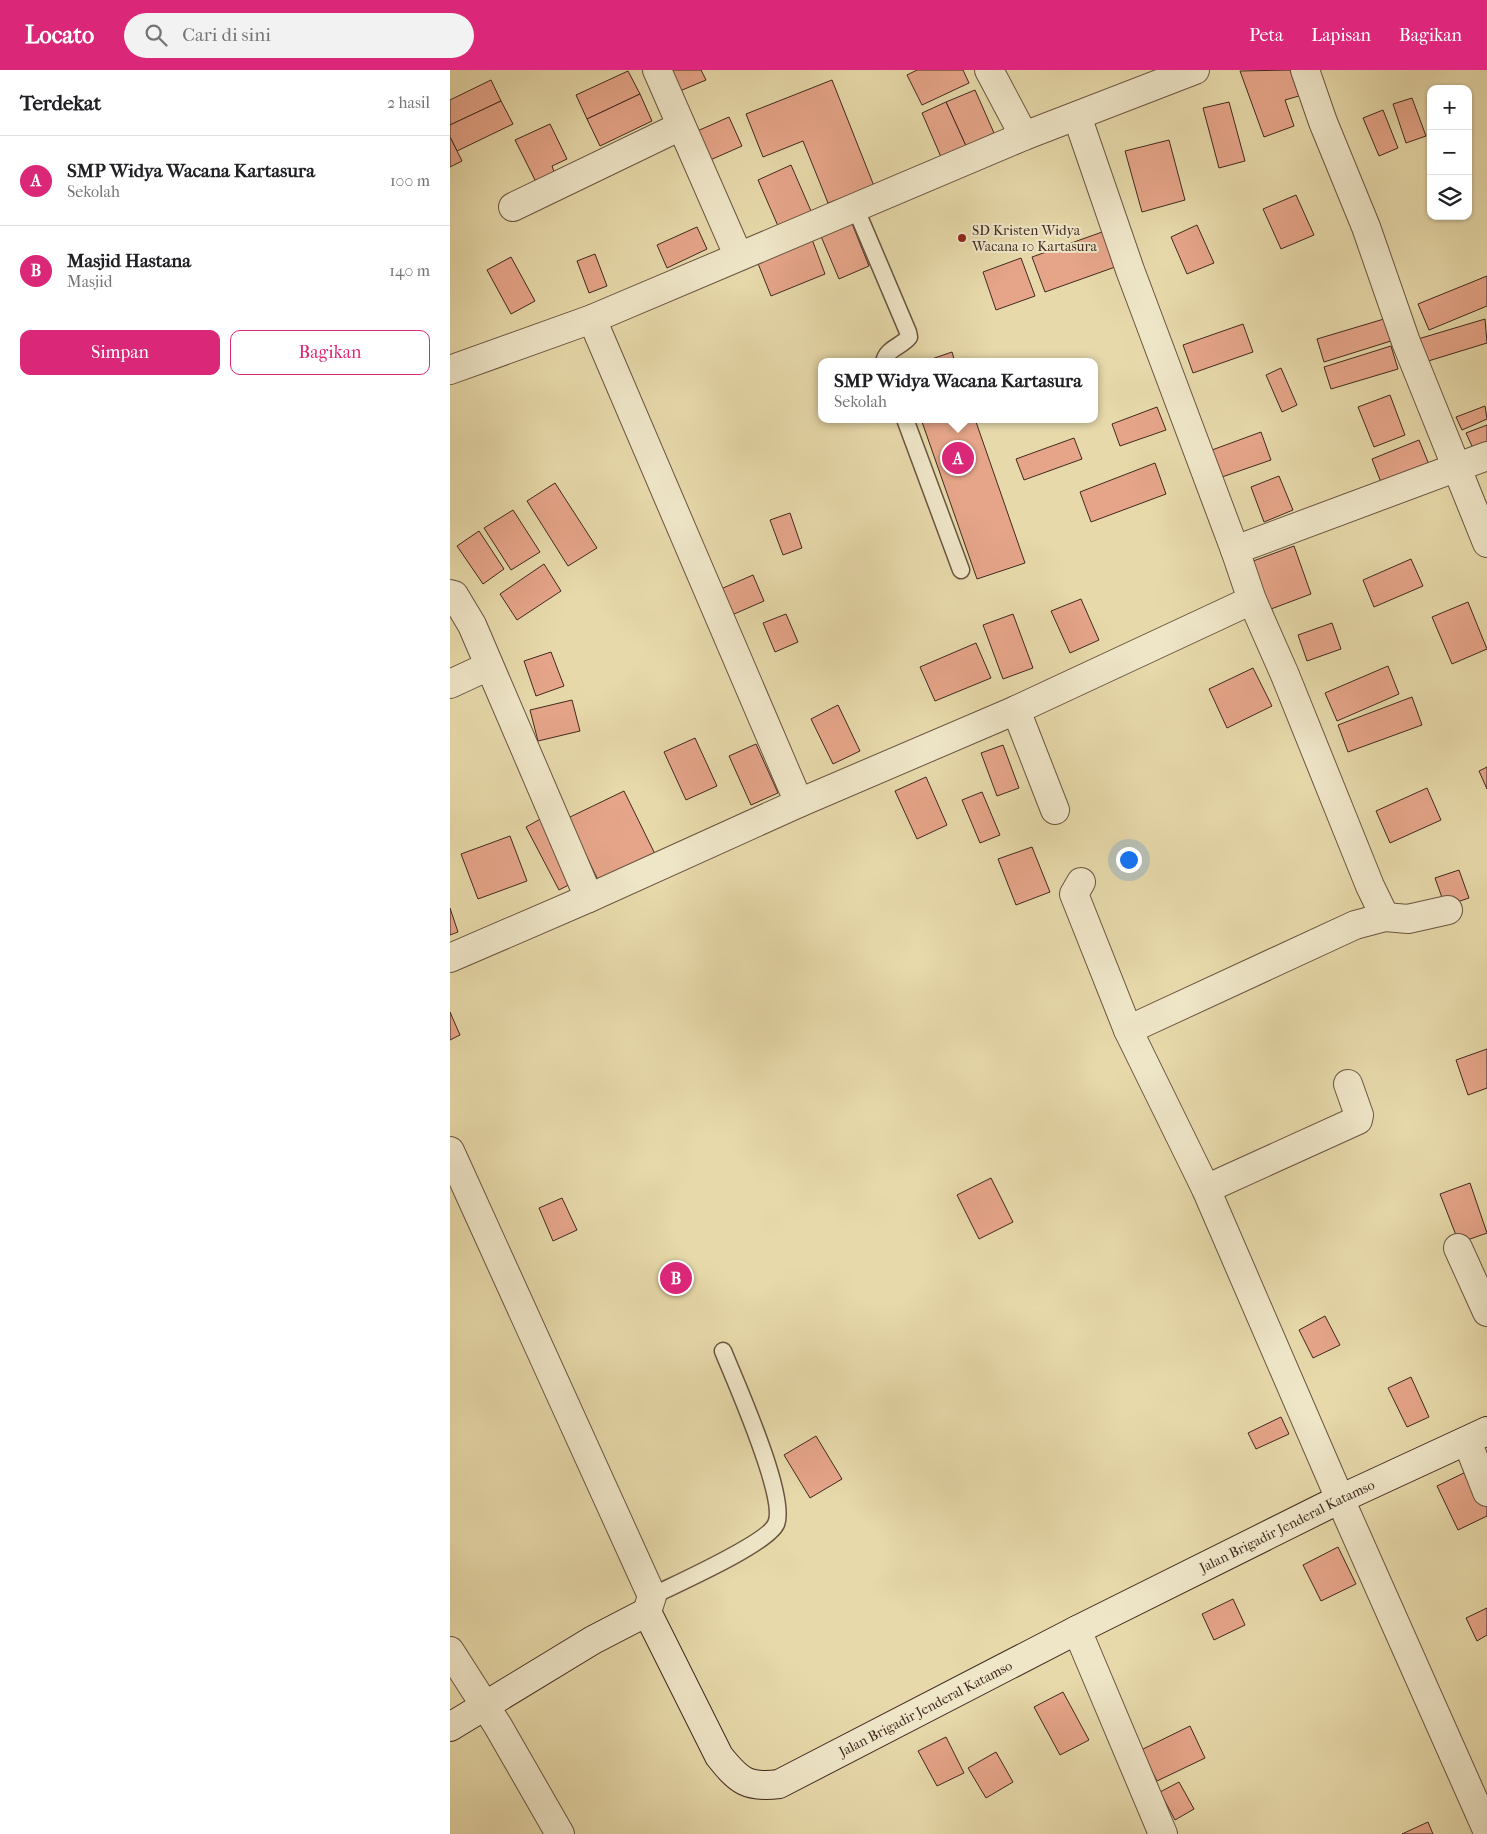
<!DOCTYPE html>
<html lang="id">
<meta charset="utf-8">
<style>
body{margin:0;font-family:"IM FELL French Canon",serif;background:#f2f2f2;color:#202124}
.controls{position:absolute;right:15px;top:15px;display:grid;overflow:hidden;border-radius:10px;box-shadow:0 1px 4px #0004}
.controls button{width:45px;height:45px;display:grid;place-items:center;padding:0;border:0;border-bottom:1px solid #e0e0e0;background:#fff;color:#202124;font:25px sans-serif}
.you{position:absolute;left:678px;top:789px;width:18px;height:18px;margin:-12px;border:4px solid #fff;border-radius:50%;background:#1a73e8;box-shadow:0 0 0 8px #1a73e833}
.badge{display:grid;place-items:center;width:32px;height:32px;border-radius:50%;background:#db2777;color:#fff;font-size:16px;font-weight:700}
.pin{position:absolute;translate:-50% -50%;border:2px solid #fff;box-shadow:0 1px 5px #0006}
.popup{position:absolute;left:368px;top:288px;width:280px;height:65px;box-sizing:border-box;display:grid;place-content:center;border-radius:10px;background:#fff;filter:drop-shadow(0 1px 4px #0005);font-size:16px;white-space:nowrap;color:#757577}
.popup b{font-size:19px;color:#202124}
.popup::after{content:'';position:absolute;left:50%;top:100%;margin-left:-10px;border:10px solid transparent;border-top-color:#fff}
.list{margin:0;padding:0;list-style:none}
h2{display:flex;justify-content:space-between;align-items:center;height:65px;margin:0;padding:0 20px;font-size:21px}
h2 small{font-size:16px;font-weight:400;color:#757577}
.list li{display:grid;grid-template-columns:32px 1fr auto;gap:15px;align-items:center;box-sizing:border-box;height:90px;padding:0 20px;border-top:1px solid #e0e0e0}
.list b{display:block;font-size:19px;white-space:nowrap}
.list p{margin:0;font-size:16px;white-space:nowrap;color:#757577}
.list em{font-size:16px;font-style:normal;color:#757577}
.actions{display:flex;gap:10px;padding:15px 20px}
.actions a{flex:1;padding:11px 0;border:1px solid #db2777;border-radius:10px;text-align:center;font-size:18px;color:#db2777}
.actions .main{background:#db2777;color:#fff}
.icon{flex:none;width:28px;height:28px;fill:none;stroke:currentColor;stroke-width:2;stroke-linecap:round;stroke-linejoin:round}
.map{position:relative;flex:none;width:1037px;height:1764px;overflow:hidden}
header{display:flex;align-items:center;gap:30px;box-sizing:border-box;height:70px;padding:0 25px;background:#db2777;color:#fff}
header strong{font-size:24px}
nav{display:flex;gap:28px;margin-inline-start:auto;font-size:18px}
.search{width:350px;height:45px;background:#f2f2f2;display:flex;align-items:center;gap:12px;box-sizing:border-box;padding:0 18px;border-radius:28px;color:#757577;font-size:19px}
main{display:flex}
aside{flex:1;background:#fff}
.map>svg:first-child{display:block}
</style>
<header>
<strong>Locato</strong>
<div class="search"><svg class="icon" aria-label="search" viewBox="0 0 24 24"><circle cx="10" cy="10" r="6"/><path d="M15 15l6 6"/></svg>Cari di sini</div>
<nav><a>Peta</a><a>Lapisan</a><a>Bagikan</a></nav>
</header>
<main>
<aside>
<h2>Terdekat<small>2 hasil</small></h2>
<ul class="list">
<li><span class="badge">A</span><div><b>SMP Widya Wacana Kartasura</b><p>Sekolah</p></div><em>100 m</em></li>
<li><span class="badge">B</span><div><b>Masjid Hastana</b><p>Masjid</p></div><em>140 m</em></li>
</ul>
<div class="actions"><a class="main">Simpan</a><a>Bagikan</a></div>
</aside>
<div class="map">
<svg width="1037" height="1764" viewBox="0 0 1037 1764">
<rect width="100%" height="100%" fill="#e7d9aa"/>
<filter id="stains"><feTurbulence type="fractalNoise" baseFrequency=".004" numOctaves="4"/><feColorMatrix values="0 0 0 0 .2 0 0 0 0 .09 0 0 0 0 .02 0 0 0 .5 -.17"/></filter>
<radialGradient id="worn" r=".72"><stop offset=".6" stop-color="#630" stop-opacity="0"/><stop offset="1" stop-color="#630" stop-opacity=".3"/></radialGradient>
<g fill="#e6a589" stroke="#40291e">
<polygon points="215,0 251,0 256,10 225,23"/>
<polygon points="467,0 513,0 519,13 472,35 457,5"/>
<polygon points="840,0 849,26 835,30 844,56 814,67 790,1"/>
<polygon points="178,1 190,24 137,49 126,25"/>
<polygon points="41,10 51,31 0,55 0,30"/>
<polygon points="382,10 424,116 378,133 353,71 313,87 296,44"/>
<polygon points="525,20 544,63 516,76 496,32"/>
<polygon points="190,24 202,51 150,76 137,49"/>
<polygon points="962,28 976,66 956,73 943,34"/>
<polygon points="51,31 63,54 7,81 0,67 0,55"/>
<polygon points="496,32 516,76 491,87 472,43"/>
<polygon points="779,32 795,91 769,98 753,38"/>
<polygon points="933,40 948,78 929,86 913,48"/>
<polygon points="279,47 292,76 258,91 245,62"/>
<polygon points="100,54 117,89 102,96 106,107 88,116 65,70"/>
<polygon points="0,67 12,91 0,97"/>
<polygon points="719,70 735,130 692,142 675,81"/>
<polygon points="341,95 361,141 328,156 308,110"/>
<polygon points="846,125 864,165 831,179 813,139"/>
<polygon points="401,151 419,196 389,209 370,164"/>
<polygon points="747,155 764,193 737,204 721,167"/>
<polygon points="247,157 257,179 217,198 207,175"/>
<polygon points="655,161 668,196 595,222 582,187"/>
<polygon points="360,164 375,204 321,226 305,186"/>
<polygon points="145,184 157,216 139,223 127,191"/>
<polygon points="61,187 85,231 61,244 37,200"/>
<polygon points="571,188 585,226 546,240 533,202"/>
<polygon points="1037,206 1037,236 979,260 968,234"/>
<polygon points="934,249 941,271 874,292 867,269"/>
<polygon points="1035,249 1037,273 975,292 968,269"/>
<polygon points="793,254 803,282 743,303 733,275"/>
<polygon points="941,276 948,299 881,319 874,297"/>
<polygon points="502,282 505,292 473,292"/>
<polygon points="831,298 847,335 832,342 816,305"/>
<polygon points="940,325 955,365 924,377 908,337"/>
<polygon points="1035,336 1037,349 1012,360 1006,347"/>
<polygon points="707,337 716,360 670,376 662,354"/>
<polygon points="471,349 525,349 575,493 527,509"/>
<polygon points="1037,355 1037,380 1026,385 1016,363"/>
<polygon points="811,362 821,390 772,407 762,380"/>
<polygon points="624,368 632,389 574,410 566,389"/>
<polygon points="969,370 980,397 932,415 922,389"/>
<polygon points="705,393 716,424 641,452 630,422"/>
<polygon points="829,406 843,440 814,452 801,417"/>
<polygon points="105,413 147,478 118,496 77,431"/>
<polygon points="63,440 90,482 61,500 34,458"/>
<polygon points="340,443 352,478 333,485 320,450"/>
<polygon points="29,461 54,499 33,514 7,476"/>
<polygon points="844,476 861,524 813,542 795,494"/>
<polygon points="961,489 973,516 924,537 913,510"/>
<polygon points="94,494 111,521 67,550 50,524"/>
<polygon points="303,505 314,531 275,548 264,522"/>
<polygon points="631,529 649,570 620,583 601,541"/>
<polygon points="1018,532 1037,579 1002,594 982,547"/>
<polygon points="336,544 348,572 325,582 313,553"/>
<polygon points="563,544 583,598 553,609 533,555"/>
<polygon points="882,553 891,579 857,591 848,565"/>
<polygon points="526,573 541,608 485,631 470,597"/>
<polygon points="101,582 114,616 86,626 74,591"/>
<polygon points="938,596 949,624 887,651 875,623"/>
<polygon points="803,598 822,636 777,658 759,619"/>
<polygon points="962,627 972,655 898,682 888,655"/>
<polygon points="122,630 130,661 88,671 80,640"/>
<polygon points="388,635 410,681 383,694 361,649"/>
<polygon points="245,668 267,716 236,730 214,682"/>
<polygon points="306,674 328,723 301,735 279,686"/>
<polygon points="553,675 569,718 547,726 531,683"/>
<polygon points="1037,697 1037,719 1029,701"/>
<polygon points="476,707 497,755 467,769 445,721"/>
<polygon points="977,718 991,750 940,773 926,741"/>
<polygon points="174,721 205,784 149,812 118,748"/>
<polygon points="532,722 550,765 530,773 512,730"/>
<polygon points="94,747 128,810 109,820 76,757"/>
<polygon points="60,766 77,811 28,829 11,784"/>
<polygon points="582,777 600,822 566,835 548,789"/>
<polygon points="1009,800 1019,828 995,836 985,808"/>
<polygon points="0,838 8,862 0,865"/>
<polygon points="0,942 10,965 0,970"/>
<polygon points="1037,979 1037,1018 1018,1025 1006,990"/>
<polygon points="541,1108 563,1152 529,1169 507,1125"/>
<polygon points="1020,1113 1037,1163 1009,1173 990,1124"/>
<polygon points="112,1128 127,1160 103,1171 89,1138"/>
<polygon points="875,1246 890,1275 863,1288 849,1260"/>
<polygon points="961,1307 979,1347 957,1357 938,1318"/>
<polygon points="831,1347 839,1364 806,1379 798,1363"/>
<polygon points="366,1366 392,1409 360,1428 334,1385"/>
<polygon points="1020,1400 1037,1434 1037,1446 1008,1460 987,1416"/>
<polygon points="888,1477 906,1514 871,1531 853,1495"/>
<polygon points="783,1529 795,1555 764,1570 752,1544"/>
<polygon points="1037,1538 1037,1565 1027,1571 1016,1548"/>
<polygon points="613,1622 639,1670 610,1685 584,1637"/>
<polygon points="740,1656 755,1688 707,1711 691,1680"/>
<polygon points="496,1667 514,1703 487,1716 468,1681"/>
<polygon points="546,1682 563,1712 536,1728 518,1698"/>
<polygon points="729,1712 744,1739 725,1750 710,1722"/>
<polygon points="978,1752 983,1764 952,1764"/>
</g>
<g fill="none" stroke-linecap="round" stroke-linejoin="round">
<defs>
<g id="service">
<path d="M405,137L458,262L459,267C451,277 437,278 434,292"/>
<polyline points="455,349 511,500"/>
<path d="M202,1526C226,1514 317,1474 326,1454C338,1428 285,1311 273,1281"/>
</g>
<g id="minor">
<polyline points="207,0 288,185"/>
<polyline points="539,0 574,66"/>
<polyline points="855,0 873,52 916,157 956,272 1037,473"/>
<polyline points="627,46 680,200 785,480"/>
<polyline points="63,137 231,56"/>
<polyline points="142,249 349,733"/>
<polyline points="0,300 142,249 574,66 745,0"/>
<polyline points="0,524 4,525 22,555 139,828"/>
<polyline points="802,530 835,605 920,816 935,847 905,855 678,960 756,1119 890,1429 1037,1760"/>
<polyline points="0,614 39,596"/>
<polyline points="566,640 605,740"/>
<polyline points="631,812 624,824 678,960"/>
<polyline points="935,847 958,849 998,840"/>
<polyline points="0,888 139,828 349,733 566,640 802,530 785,480 1037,386"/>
<polyline points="0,1081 202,1526 197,1542"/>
<polyline points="756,1119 908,1050 909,1045 898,1014"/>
<polyline points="1008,1178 1037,1242"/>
<polyline points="1017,1371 1037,1422"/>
<polyline points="627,1560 713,1764"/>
<polyline points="0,1581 48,1656 110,1764"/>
</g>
<g id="secondary">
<path id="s1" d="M0,1657L143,1570L197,1542L269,1686C289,1711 297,1718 329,1714L627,1560L890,1429L1037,1361"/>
</g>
</defs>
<use href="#service" stroke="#6a5541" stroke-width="19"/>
<use href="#minor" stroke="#6a5541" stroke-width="30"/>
<use href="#secondary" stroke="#40291e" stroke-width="30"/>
<use href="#service" stroke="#efe6c8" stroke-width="16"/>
<use href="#minor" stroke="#efe6c8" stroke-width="28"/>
<use href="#secondary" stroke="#efe6c8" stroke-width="28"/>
</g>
<circle fill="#8f2418" stroke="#efe6c8" stroke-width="2" cx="512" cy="168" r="5"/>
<g text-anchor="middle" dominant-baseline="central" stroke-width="4" stroke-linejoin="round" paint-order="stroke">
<g font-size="14" fill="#40291e" stroke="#efe6c8" text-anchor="start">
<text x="522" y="160">SD Kristen Widya<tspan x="522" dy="16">Wacana 10 Kartasura</tspan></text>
</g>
<g font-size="14" fill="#40291e" stroke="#efe6c8">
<text stroke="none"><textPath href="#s1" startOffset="1030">Jalan Brigadir Jenderal Katamso</textPath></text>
<text stroke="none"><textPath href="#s1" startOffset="625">Jalan Brigadir Jenderal Katamso</textPath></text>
</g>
</g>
<rect width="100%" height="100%" filter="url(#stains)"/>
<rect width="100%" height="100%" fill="url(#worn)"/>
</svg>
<div class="controls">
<button>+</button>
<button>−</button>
<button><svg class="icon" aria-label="layers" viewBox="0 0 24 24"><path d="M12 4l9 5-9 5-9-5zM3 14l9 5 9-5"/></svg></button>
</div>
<div class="you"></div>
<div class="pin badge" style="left:508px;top:388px">A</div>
<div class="popup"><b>SMP Widya Wacana Kartasura</b>Sekolah</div>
<div class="pin badge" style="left:226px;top:1208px">B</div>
</div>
</main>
